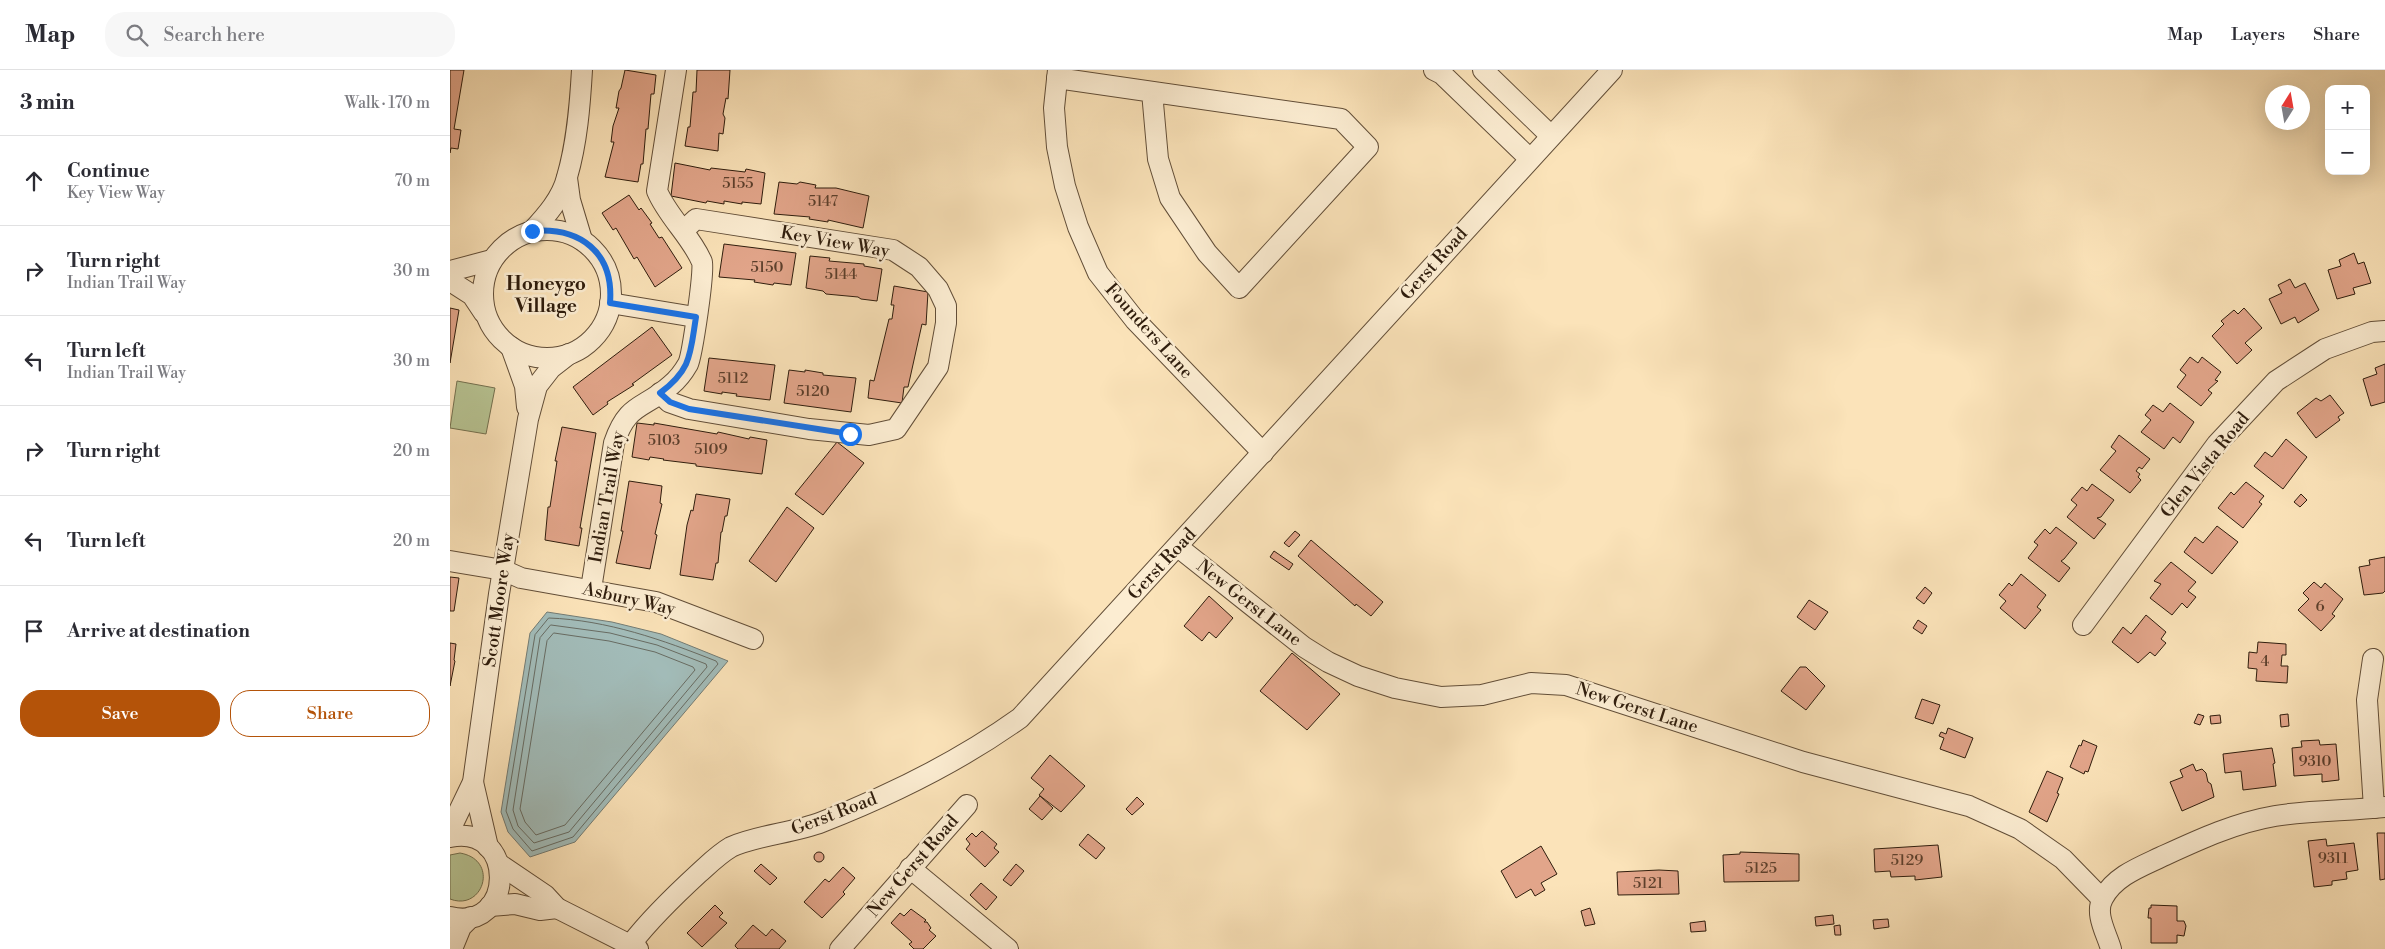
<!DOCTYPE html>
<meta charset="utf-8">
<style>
body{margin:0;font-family:"Libre Bodoni",serif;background:#f7f7f7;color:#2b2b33}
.controls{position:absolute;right:15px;top:15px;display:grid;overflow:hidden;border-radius:10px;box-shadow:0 5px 20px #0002}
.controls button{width:45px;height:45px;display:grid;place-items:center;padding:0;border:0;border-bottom:1px solid #e1e1e2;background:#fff;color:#2b2b33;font:25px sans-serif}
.compass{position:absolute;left:1815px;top:15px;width:45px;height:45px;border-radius:50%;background:#fff;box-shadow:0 5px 20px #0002;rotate:11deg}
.stop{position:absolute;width:15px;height:15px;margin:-11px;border:4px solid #1a73e8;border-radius:50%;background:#fff}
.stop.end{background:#1a73e8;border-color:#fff;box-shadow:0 1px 5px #0008}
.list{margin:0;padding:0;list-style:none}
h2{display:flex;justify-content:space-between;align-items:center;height:65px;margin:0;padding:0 20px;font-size:21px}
h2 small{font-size:16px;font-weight:400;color:#7c7c81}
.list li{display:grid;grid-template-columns:32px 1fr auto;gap:15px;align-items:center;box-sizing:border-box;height:90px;padding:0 20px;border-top:1px solid #e1e1e2}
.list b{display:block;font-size:19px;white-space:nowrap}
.list p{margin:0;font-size:16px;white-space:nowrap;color:#7c7c81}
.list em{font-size:16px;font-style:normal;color:#7c7c81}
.actions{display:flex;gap:10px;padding:15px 20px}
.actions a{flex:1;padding:11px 0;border:1px solid #b45309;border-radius:20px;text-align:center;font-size:18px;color:#b45309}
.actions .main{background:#b45309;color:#fff}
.icon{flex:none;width:28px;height:28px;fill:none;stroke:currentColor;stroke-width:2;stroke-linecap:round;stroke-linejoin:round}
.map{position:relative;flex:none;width:1935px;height:879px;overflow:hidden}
header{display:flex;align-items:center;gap:30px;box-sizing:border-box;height:70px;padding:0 25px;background:#fff;border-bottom:1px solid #e1e1e2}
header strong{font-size:24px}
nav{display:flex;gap:28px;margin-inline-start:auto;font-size:18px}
.search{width:350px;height:45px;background:#f7f7f7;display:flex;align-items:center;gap:12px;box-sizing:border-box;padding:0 18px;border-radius:20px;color:#7c7c81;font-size:19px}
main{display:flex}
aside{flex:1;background:#fff}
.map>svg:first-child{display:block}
</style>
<header>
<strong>Map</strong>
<div class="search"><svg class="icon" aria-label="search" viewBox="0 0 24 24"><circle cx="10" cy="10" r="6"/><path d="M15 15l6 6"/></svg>Search here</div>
<nav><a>Map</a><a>Layers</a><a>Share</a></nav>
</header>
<main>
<aside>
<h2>3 min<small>Walk · 170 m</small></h2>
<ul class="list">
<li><svg class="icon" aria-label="ahead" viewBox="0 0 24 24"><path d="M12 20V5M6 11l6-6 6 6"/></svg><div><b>Continue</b><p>Key View Way</p></div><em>70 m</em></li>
<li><svg class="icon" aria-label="right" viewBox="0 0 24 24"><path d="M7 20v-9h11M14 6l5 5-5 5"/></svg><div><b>Turn right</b><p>Indian Trail Way</p></div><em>30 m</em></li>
<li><svg class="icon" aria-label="left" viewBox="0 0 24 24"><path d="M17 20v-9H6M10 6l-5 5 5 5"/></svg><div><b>Turn left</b><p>Indian Trail Way</p></div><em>30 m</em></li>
<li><svg class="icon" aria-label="right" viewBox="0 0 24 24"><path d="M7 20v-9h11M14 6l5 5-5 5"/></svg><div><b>Turn right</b></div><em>20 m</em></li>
<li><svg class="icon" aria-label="left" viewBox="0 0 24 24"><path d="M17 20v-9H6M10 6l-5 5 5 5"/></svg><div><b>Turn left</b></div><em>20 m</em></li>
<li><svg class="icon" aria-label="arrive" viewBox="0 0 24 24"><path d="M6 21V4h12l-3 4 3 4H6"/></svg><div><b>Arrive at destination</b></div></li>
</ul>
<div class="actions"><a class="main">Save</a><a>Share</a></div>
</aside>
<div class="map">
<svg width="1935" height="879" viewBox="0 0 1935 879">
<rect width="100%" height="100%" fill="#fbe3b9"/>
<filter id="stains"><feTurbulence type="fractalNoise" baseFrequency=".004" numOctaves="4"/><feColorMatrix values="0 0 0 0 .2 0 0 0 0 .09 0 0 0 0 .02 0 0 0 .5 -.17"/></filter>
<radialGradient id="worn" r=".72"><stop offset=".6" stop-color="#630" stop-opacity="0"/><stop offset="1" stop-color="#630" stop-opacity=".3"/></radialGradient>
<g fill="#b8c594" stroke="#747150">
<polygon points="7,311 45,318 36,364 0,358"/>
<path d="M10,783C50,790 33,842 0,829V785Z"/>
</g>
<polygon fill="#a2bcb9" stroke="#747c74" points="97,542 162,552 211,564 278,591 125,772 80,787 58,762 51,742 80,563"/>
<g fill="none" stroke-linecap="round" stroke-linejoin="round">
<g stroke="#686c63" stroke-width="1">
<path d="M99,548C157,550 213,570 266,591L268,594L123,767L82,781L63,759L56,741L85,565Z"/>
<polygon points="101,555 160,563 207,575 256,594 257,597 119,762 84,773 68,756 63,740 90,568"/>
<polygon points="104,563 159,571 205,582 243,597 245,600 115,755 86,765 75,752 70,739 97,571"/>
</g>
</g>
<g fill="#e2a58a" stroke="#2f1d0d">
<polygon points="0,0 14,0 4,59 11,60 8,79 1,78 0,83"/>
<polygon points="175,0 206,5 204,24 201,24 198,59 196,59 193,94 191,94 188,112 155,107 164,72 161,72 163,56 169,38 166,38 169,21 171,18"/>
<polygon points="247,0 280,0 278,29 276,28 273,44 275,48 273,64 269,63 268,81 235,76 238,57 240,57 243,22 246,22"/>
<polygon points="225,93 260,100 261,98 295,102 296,99 315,103 311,134 292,132 292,134 274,131 274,134 257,131 256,133 221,126"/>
<polygon points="329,112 347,114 350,112 366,115 365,118 386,118 419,126 413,158 378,150 378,152 359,149 360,147 324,144"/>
<polygon points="179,125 189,140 191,138 202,153 200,154 209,168 212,167 232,198 205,217 187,187 184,189 166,158 163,160 152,143"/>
<polygon points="274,174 346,183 341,215 324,213 323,215 304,212 305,210 269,207"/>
<polygon points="1904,183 1908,194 1914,192 1921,213 1903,218 1905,224 1887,229 1878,200 1891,196 1889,190"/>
<polygon points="360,186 380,188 379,191 414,194 414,196 432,199 427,231 411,229 408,227 376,224 373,221 356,218"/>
<polygon points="1840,209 1845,218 1855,213 1869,240 1848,253 1845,247 1831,254 1819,229 1832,223 1828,215"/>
<polygon points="444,216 478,222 476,255 472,254 458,317 454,317 452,333 418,328 420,310 424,311 439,249 442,249 444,235 441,235"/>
<polygon points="0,238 9,240 0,293"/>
<polygon points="1794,238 1812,258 1795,273 1802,280 1787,294 1762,266 1774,254 1771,251 1784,240 1788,244"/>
<polygon points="202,257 222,285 182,314 184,315 157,332 158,334 143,345 123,317"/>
<polygon points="1740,287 1748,293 1752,287 1771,302 1765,310 1768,311 1758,320 1762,323 1751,336 1727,317 1736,305 1730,300"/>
<polygon points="259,288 325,295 320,330 286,326 287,324 272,322 272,324 254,321"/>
<polygon points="1935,294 1935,332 1921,336 1913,309 1927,304 1925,298"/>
<polygon points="339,300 355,302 355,300 373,303 373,305 406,308 401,342 334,333"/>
<polygon points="1880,325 1894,343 1888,347 1890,350 1866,368 1847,343 1866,328 1871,331"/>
<polygon points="1720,333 1744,352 1730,373 1723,367 1714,379 1691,362 1701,350 1695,345 1703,335 1713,342"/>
<polygon points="187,353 204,355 204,353 267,364 268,362 299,369 300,367 317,370 312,404 246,396 246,394 213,390 214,389 200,387 199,390 182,387"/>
<polygon points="112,357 146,363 130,458 132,458 129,476 95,470 98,437 100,437 107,391 105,391"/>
<polygon points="1669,365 1700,389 1692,399 1689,397 1686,401 1690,404 1688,407 1691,410 1680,423 1650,400 1666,381 1661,377"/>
<polygon points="1836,369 1857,387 1833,419 1804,396 1815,382 1822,387"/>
<polygon points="387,372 414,393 373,445 345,424"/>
<polygon points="179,411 212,416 210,433 212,434 205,464 207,465 200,499 166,493 173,461 171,461"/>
<polygon points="1796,412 1814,426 1809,432 1812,434 1793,458 1768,438 1781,422 1784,425"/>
<polygon points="1642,414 1664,430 1651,447 1647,448 1656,454 1644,469 1617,447 1627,435 1621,430 1632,417 1637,421"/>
<polygon points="246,424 280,429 277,446 275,446 272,462 271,462 268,493 266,493 263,510 230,505 237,455 241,440 243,441"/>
<polygon points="1851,424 1857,430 1850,437 1844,432"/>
<polygon points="337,437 364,458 326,512 299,491"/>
<polygon points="1767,456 1788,472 1762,504 1734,482 1745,467 1753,473"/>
<polygon points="1606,457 1627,473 1614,489 1611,491 1620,498 1609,512 1578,488 1588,475 1584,472 1595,459 1600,464"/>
<polygon points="845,461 850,465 839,477 834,473"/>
<polygon points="861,470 933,532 921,546 906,534 905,536 848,486"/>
<polygon points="824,481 843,494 839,500 820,487"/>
<polygon points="1935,487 1935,521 1933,523 1914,525 1909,497 1920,495 1919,490"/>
<polygon points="1721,492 1746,512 1738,521 1746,527 1737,538 1732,533 1722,545 1700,528 1711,514 1704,511"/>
<polygon points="1571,504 1596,525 1587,537 1591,540 1575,559 1550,538 1556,531 1549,525 1559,513 1562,516"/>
<polygon points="0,507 9,508 4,541 0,541"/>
<polygon points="1864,512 1871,518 1875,513 1893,529 1882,544 1885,546 1871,561 1848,540 1859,529 1853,523"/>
<polygon points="1475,517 1482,523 1474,534 1466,528"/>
<polygon points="759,526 783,548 766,568 759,562 752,571 734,556"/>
<polygon points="1359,530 1378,542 1365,560 1347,547"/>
<polygon points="1696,545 1716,562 1711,569 1716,573 1705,586 1700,582 1688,593 1662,572 1673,557 1681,564"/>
<polygon points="1468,550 1477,556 1472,564 1463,558"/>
<polygon points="1808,572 1836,574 1836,585 1832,585 1831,596 1838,596 1837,613 1806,611 1807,599 1798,598 1799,582 1807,583"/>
<polygon points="0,573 6,574 4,590 5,591 0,616"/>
<polygon points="842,583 890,624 857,660 810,621"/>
<polygon points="1350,597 1356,597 1375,616 1356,640 1331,621"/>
<polygon points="1472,629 1490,635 1483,654 1465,648"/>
<polygon points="1748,644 1754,646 1750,655 1744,653"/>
<polygon points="1838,644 1839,656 1831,657 1830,645"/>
<polygon points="1770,645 1771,653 1761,654 1760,646"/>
<polygon points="1498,658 1523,668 1515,688 1490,679 1494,668 1489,666 1491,662 1496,664"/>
<polygon points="1633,670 1647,676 1638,702 1635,701 1634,704 1620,697 1629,675 1631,676"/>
<polygon points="1869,670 1870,675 1886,674 1889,710 1872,712 1872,704 1844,706 1842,678 1852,677 1851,671"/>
<polygon points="1822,678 1825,693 1823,694 1826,716 1793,720 1791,701 1775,703 1773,684"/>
<polygon points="600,685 635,716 611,742 589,725 594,719 581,708"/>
<polygon points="1743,694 1746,701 1752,699 1756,703 1758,712 1761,714 1764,727 1732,741 1720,712 1733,707 1730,700"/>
<polygon points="1597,701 1613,708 1607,723 1609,724 1597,752 1579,742"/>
<polygon points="590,726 603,738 592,750 579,739"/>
<polygon points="687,727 694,734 682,745 676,739"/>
<polygon points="532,761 547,774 544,778 549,782 535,797 516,779 520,774 516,769 522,763 526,767"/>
<polygon points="1927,763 1935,763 1935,809 1930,810"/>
<polygon points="638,764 655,778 646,789 629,775"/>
<polygon points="1876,769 1877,776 1904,773 1908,800 1896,802 1897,809 1882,811 1882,815 1864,817 1858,771"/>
<polygon points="1488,775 1492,807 1465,810 1465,806 1441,807 1440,801 1425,802 1424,779"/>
<polygon points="1091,776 1107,804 1091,813 1095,820 1085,826 1081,819 1066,828 1051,801"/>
<circle cx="369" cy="787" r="5"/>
<polygon points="1290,782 1349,784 1349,811 1274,812 1273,785 1290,784"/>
<polygon points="311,794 327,808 320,815 304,801"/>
<polygon points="566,794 574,801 561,816 553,810"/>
<polygon points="393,797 405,808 393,822 395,824 372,848 354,832 375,809 379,812"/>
<polygon points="1209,800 1228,801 1229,824 1168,825 1167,802"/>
<polygon points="531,813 547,827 536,840 520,825"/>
<polygon points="265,835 273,843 269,847 277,853 252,877 237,863"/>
<polygon points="1701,835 1727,836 1727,851 1734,851 1736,856 1734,866 1727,865 1727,873 1701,873 1701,848 1698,848 1699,838 1701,838"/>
<polygon points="1140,838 1145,854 1135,856 1131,841"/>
<polygon points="461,839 476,850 474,852 477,852 481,858 479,860 486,866 473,879 464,879 459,874 462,872 441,853 450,843 454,846"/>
<polygon points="1383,845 1384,854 1366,856 1365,847"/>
<polygon points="1438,849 1439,857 1424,859 1423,850"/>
<polygon points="1255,851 1256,861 1241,862 1240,853"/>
<polygon points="303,855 316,866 322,859 336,871 329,879 288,879 285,876 286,874"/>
<polygon points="1390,855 1391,865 1385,865 1384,856"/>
</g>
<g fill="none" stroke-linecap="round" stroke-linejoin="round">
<defs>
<g id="minor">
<polyline points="608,0 604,38 607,77 615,116 628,157 648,203 685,250 813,383"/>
<polyline points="984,0 992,4 1080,89"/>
<polyline points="1033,0 1101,66"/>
<polyline points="607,8 891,49 918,77 789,218 757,183 720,128 708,89 702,22"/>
<polyline points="117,108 120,130 132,170"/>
<circle cx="97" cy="224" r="64"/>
<path d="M82,161C96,146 112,128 117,107C127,73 130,35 132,0"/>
<polyline points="0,201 42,190"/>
<polyline points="0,211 22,225 34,243"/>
<polyline points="160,233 245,247"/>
<polyline points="61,277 75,316 77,337"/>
<polyline points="210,323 219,332 239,339 359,359 419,365 446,359 488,297 496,253 496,236 488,219 469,197 443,180 246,149 234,160"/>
<polyline points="728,477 854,577 878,592 908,606 945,618 991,627 1032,625 1081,613 1116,615 1353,692 1519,736 1570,759 1613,789 1652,829"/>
<polyline points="0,491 53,500 71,508 206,532 303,569"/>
<path d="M141,519L164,373C178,332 193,340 221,315C227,310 234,301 238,294C242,286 255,199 252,192C241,166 218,147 207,121L226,0"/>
<polyline points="1633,555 1767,374 1826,311 1875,279 1922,262 1935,261"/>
<polyline points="1923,589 1917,630 1924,738"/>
<polyline points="23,712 38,777"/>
<polyline points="0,760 23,712 49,524 78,349 87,316 101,298 119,284"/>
<path d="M0,767C67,753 66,863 0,847"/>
<polyline points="49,794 95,825 107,838 188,879"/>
<polyline points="460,798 558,879"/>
<polyline points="40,836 65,834 90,840 107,838"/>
<path d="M181,874C201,848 224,826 249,803C259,794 269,784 281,777C307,765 344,763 372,752C441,725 510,691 570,648L1162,0"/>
<polyline points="2,879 11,857 21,847"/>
<polyline points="390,879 517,735"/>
<path d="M1661,879C1657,864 1644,844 1653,828C1665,806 1690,797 1711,787C1748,770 1784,753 1825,746C1861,740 1899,741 1935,737"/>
</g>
</defs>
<use href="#minor" stroke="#624e38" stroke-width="22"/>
<use href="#minor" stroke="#fcedd2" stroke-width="20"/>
</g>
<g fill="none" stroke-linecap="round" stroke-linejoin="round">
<path stroke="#1a73e8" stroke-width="6" d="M82,161C130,157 164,182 160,233L246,247C240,284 242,299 210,323L220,332L239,339L400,364"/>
</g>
<g text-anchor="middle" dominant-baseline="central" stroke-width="5" stroke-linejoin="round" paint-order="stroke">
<g font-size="15" fill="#5c3f2c">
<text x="288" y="113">5155</text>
<text x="373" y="131">5147</text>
<text x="317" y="197">5150</text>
<text x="391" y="204">5144</text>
<text x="283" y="308">5112</text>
<text x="363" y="321">5120</text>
<text x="214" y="370">5103</text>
<text x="261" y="379">5109</text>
<text x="1870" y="536">6</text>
<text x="1815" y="591">4</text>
<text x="1865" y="691">9310</text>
<text x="1883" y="788">9311</text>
<text x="1457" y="790">5129</text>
<text x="1311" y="798">5125</text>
<text x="1198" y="813">5121</text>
</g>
<g font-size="18" fill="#2f1d0d" stroke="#fcedd2">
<text transform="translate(385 172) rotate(10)">Key View Way</text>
<text transform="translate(984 194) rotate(-48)">Gerst Road</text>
<text transform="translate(699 261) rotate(48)">Founders Lane</text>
<text transform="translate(1755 395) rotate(-51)">Glen Vista Road</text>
<text transform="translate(157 427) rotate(-80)">Indian Trail Way</text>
<text transform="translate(712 494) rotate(-47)">Gerst Road</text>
<text transform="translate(179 529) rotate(13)">Asbury Way</text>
<text transform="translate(49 530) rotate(-82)">Scott Moore Way</text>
<text transform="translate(799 533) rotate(38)">New Gerst Lane</text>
<text transform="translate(1187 638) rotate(18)">New Gerst Lane</text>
<text transform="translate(384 744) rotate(-21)">Gerst Road</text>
<text transform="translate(463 796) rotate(-49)">New Gerst Road</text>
</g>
<g font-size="19" font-weight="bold" fill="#2f1d0d" stroke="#fcedd2">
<text x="96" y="214">Honeygo<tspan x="96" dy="22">Village</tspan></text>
</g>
</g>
<rect width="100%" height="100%" filter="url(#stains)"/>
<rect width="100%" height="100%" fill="url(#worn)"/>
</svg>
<div class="controls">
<button>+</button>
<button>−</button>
</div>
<svg class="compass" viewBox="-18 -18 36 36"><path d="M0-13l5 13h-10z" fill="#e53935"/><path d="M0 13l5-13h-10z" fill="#7c7c81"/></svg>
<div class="stop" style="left:400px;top:364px"></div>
<div class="stop end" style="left:82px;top:161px"></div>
</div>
</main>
